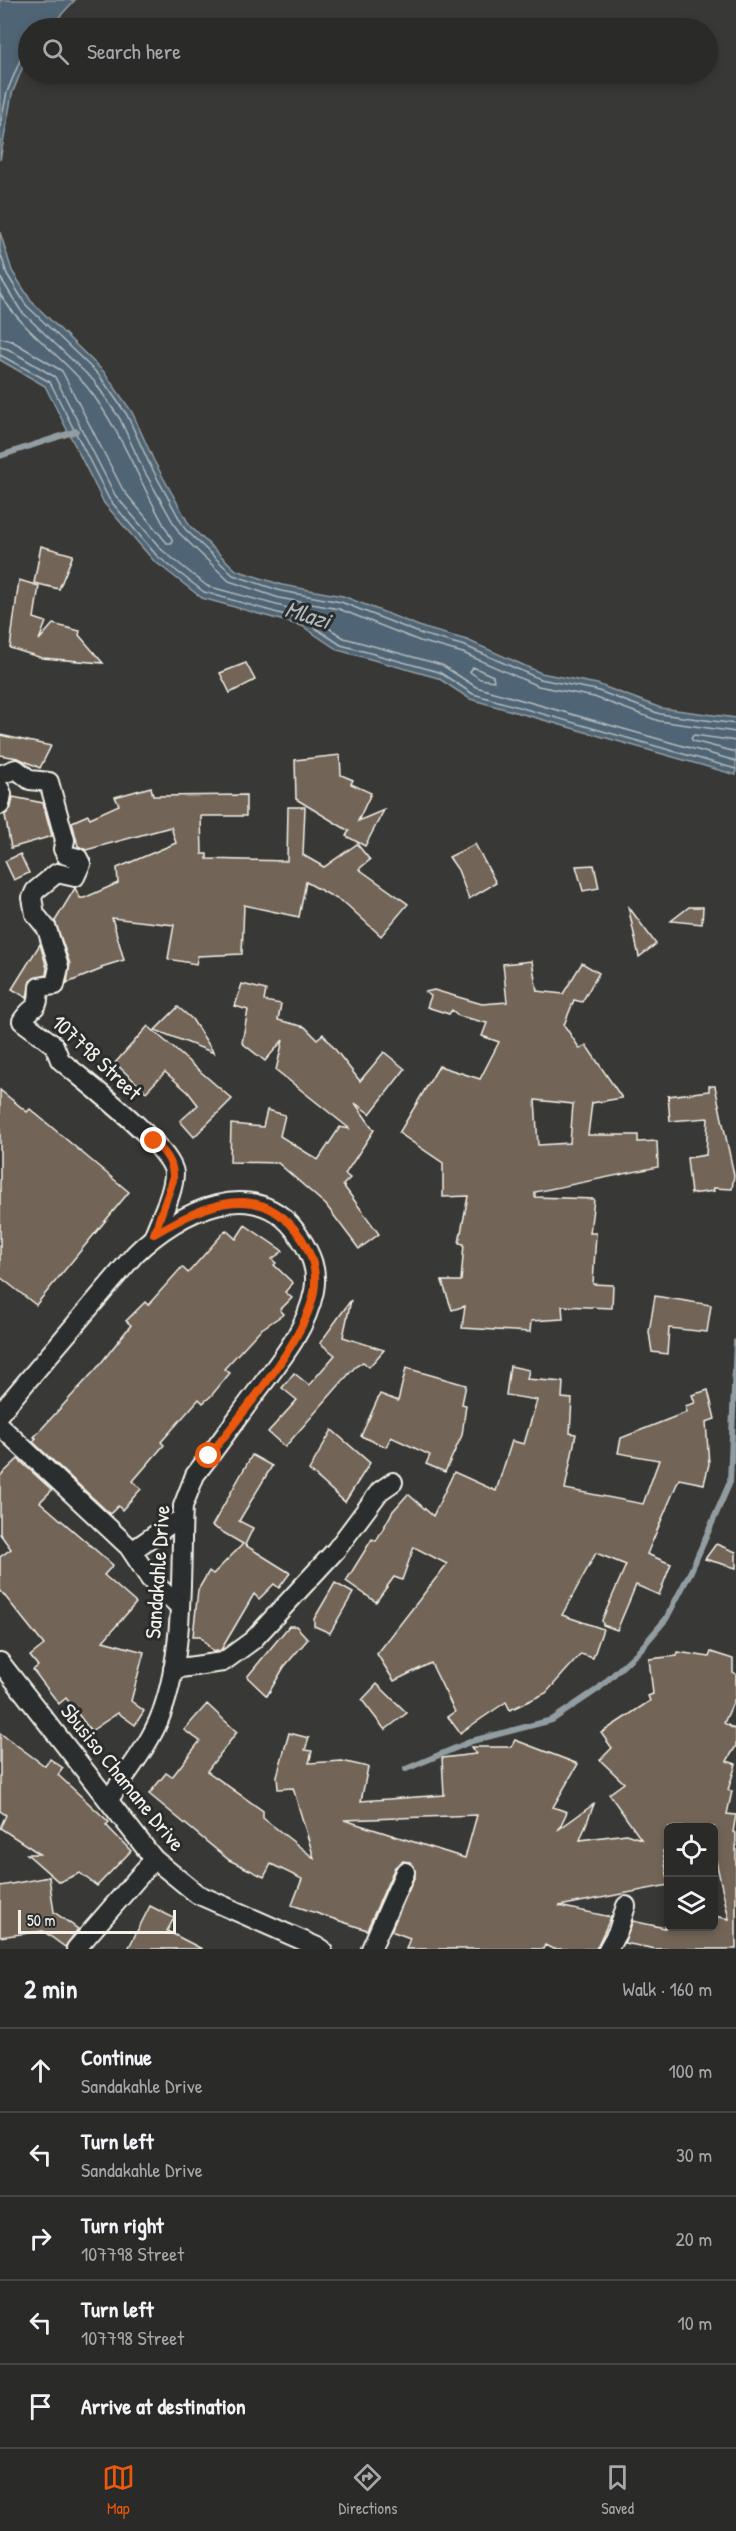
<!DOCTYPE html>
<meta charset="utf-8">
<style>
body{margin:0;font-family:"Patrick Hand",sans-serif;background:#323230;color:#f1f3f6}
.controls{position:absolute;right:18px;bottom:18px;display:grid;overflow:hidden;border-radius:9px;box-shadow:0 3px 9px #0003}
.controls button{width:54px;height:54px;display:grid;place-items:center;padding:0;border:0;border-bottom:2px solid #464645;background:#2a2a28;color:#f1f3f6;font:30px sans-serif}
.scale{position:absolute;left:18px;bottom:15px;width:158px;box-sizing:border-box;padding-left:6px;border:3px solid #f4f1e8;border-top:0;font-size:16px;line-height:21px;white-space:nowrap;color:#f4f1e8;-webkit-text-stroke:4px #2a2d2e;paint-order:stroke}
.stop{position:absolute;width:18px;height:18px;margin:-14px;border:4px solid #ea580c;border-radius:50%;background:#fff}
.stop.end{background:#ea580c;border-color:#fff;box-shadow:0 2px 6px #0008}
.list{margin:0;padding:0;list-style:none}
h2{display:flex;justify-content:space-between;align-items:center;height:78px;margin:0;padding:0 24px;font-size:26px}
h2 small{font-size:20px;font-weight:400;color:#a5a7a8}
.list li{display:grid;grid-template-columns:39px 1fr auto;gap:18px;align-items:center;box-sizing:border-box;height:84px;padding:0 24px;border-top:2px solid #464645}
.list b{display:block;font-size:22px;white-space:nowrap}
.list p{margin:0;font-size:20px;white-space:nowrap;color:#a5a7a8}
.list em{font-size:20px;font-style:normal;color:#a5a7a8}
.icon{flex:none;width:33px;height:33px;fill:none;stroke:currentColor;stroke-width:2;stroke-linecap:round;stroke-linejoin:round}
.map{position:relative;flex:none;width:736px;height:1949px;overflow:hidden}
.search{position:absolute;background:#2a2a28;box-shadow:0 3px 9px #0003;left:18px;right:18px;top:18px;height:66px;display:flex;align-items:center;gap:15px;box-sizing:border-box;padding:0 21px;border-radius:33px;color:#a5a7a8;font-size:22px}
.sheet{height:498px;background:#2a2a28}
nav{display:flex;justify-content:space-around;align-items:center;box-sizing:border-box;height:84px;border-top:2px solid #464645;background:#2a2a28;font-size:16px;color:#a5a7a8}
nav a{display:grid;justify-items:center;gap:3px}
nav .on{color:#ea580c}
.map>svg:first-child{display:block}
</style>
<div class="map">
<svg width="736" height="1949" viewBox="0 0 736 1949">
<rect width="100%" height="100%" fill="#383836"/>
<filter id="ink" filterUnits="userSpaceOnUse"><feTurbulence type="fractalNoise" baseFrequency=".0167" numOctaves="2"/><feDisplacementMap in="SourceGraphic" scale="12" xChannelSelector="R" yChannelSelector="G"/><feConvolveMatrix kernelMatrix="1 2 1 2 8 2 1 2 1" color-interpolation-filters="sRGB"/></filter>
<g filter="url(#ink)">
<g fill="#506574" stroke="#929da2" stroke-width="1.5">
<polygon points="0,0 75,0 49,28 28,28 28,54 12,94 0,160"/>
<polygon points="0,232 12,271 31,301 104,372 132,412 154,461 190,526 236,570 282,585 343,596 424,628 467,640 541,673 597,684 661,708 736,718 736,775 470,699 438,678 338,650 302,626 202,598 153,560 104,503 45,386 0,360"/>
</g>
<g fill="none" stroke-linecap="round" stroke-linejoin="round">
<g stroke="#b2b9ba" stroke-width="1.5">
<polyline points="0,127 7,92 21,58 28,55"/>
<polyline points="0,252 7,274 26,305 99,375 127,415 149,463 185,529 233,575 281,591 341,602 422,634 465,646 540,679 596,690 660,714 736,724"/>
<polyline points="0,277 21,311 94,381 120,419 142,467 179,533 229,581 279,598 339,609 420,641 463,653 538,686 594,697 659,721 736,732"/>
<path d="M0,294C23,331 60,354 87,387C123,432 142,490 172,539V543H167L123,490L62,371L12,341L0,338"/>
<polyline points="0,347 8,349 55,377 115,495 162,550 207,586 306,613 344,638 442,665 476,687 736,761"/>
<polyline points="0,355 50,382 109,499 157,556 204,592 303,620 341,645 439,672 473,694 736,769"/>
<polygon points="473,667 493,676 494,681 480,679 470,672"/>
<polyline points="736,741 694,735 691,738 693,741 736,752"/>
</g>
<g stroke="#929da2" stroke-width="6">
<polyline points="0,456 76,431"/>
<polyline points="406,1769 472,1741 552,1720 598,1689 639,1651 666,1619 691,1571 730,1482 736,1342"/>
</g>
</g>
<g fill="#726558" stroke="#f4f1e8" stroke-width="1.5" fill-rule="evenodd">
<polygon points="41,546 73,555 59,589 34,583"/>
<polygon points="19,580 39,586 34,618 46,622 39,640 53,624 80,631 79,635 103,663 42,658 10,648"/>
<polygon points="246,663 255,680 230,693 220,673"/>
<polygon points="0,735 51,746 40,768 18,758 0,755"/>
<polygon points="340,755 341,775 353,780 351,784 371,793 358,821 384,810 365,846 346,836 349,831 296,799 295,760"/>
<polygon points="151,787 153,796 246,795 246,816 201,816 202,854 207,854 207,859 287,861 288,807 305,807 303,855 324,867 357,844 370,860 359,869 408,904 381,936 346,904 306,882 299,917 244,905 242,954 198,956 196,964 168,959 174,925 112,918 124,960 101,967 102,969 67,983 70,964 55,921 75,888 80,898 84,898 118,883 117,868 176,843 171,827 86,850 78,846 72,822 88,815 90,818 119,805 115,797"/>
<polygon points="13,797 43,803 52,836 11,848 5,815 11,808"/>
<polygon points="475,844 496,883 469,899 458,870 449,857"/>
<polygon points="20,854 29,873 14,880 5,861"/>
<polygon points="594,865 599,888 583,891 576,866"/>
<polygon points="628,906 656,944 639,957"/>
<polygon points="689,907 703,907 702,924 671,921"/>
<polygon points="40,944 47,968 46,975 30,981 27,998 12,989"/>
<path d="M532,961L537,991L563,994L582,963L599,973L582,1002L574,1000L564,1025L580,1049L586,1045L622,1098L592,1103L588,1135H638V1142L657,1141L658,1167L535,1192V1197L594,1199L590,1233H596L593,1284L613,1285L612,1308L562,1306L563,1319L531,1321L530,1332L462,1328L465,1306L452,1310L442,1281H461L464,1244L459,1243L468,1196L443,1197V1163L399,1133L439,1066L480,1079L499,1042L482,1036L487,1023L459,1016L452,1010L449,1014L427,1007L431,996L425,992L434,990L482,1004L507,1002L503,964ZM535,1100L573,1104L570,1143L538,1145Z"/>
<polygon points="242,984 266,990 264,1001 281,1004 278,1020 305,1027 317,1039 323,1034 360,1081 384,1052 405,1069 370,1114 355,1103 374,1130 345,1174 350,1178 343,1185 379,1234 359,1249 326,1205 278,1163 230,1162 231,1124 263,1127 267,1110 285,1115 280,1136 318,1160 340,1127 350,1129 276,1070 283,1040 265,1061 242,1043 248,1010 235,1006"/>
<polygon points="178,1007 192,1019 214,1053 155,1030"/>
<polygon points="148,1026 232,1099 194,1137 180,1121 198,1105 188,1092 165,1072 146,1092 115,1063"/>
<polygon points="709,1086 715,1086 734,1175 732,1189 713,1188 714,1191 691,1194 687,1158 706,1155 708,1118 670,1121 668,1096 709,1091"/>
<polygon points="0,1090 27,1112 30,1109 129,1192 36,1305 0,1277"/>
<polygon points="245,1225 283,1251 272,1259 276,1263 274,1265 293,1283 285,1292 292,1298 280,1310 284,1314 260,1330 224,1369 230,1373 211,1396 203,1403 199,1399 161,1442 164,1445 133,1481 141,1489 122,1510 118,1506 110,1514 33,1442 36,1438 34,1437 97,1368 131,1325 126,1321 145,1302 148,1305 182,1267 188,1273 226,1230 236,1239"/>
<polygon points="655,1296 711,1305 707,1332 669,1328 667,1354 652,1352 649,1332"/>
<polygon points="351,1300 343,1337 384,1350 369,1367 363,1362 355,1367 285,1447 268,1432 297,1400 282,1388 294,1373 309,1385 335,1355 320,1343"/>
<polygon points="510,1366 529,1370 527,1379 563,1382 562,1398 572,1399 570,1433 576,1434 565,1489 643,1504 659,1460 618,1453 621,1438 687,1412 685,1406 695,1403 692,1395 708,1390 715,1419 706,1422 709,1464 704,1484 679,1479 647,1554 671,1564 659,1595 636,1585 617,1630 603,1625 602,1620 626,1565 596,1553 562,1615 603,1629 593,1658 581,1654 546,1693 510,1710 506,1702 460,1733 448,1717 455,1712 431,1663 394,1681 377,1654 447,1564 414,1547 402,1580 394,1577 376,1602 346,1581 372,1539 376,1541 393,1511 408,1494 433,1516 454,1472 496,1491 512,1441 524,1444 537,1400 506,1395"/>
<polygon points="406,1368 466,1385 462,1404 466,1405 462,1435 445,1472 426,1464 430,1455 391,1437 386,1447 361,1436 380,1394 398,1401"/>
<polygon points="332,1430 370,1463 345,1502 309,1470"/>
<polygon points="252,1455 272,1466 239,1521 253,1528 245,1545 290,1573 279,1588 274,1584 259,1599 254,1594 221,1650 213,1652 200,1636 193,1636 198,1590 209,1571 213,1574 243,1544 212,1526"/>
<polygon points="18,1459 52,1490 40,1502 113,1565 104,1575 136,1603 103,1641 144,1652 131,1701 144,1711 135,1725 118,1713 91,1731 66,1698 59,1704 33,1670 38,1666 30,1656 44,1645 0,1590 0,1557 11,1549 0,1534 0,1476"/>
<polygon points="716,1544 736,1552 736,1568 705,1559"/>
<polygon points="335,1583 353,1593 330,1633 314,1626 314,1619"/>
<polygon points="289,1626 296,1626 308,1639 284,1667 267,1696 247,1677"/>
<path d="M678,1652L709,1657L711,1652L733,1659V1672L736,1674V1696L724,1723L736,1730V1746L727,1761L736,1764L728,1790L732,1791L727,1814L736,1815L733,1832L736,1833V1949H656L624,1943L633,1921L665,1928L666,1923L669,1926H714V1916L729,1919L714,1852V1827H669V1851H663L669,1885L559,1906L611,1917L596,1949H553L545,1945L543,1949H406L410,1938L391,1931L415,1876L414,1866L410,1862L403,1861L395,1867L367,1930L292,1905L302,1879L271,1864L264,1877L229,1860L149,1794L166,1773L172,1777L200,1741L184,1730L207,1704L237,1732L207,1771L263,1811V1818L314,1858L293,1788L278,1789L277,1776L289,1733L309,1738L305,1750L312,1751L309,1763L342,1761L368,1767L361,1801L444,1795L442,1758L476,1754L471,1747H511L515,1740L578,1764L553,1807L567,1812L559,1829L594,1804L580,1840L626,1834L641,1839L609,1794L624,1783L600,1760L612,1748L601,1733L650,1701L648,1696L653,1694L649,1659L677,1656ZM477,1815L465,1858L344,1820Z"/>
<polygon points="377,1684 407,1713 385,1730 362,1700"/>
<polygon points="0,1733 45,1766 50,1759 63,1768 58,1775 109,1822 106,1825 131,1851 97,1886 80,1873 59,1882 27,1854 40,1854 0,1828 6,1815 0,1811"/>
<polygon points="49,1877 54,1912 78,1929 65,1947 43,1931 0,1937 0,1886"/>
<polygon points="150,1906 174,1918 167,1931 202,1949 128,1949"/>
</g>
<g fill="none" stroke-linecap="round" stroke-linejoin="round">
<defs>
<g id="minor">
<path d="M0,775L16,769L30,780L49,782L65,840L63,849L66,855L78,858L81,864L75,877L57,873L35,891L32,898L35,914L47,929L59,967L55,985L39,987C38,1015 35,1001 22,1021L54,1045L60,1060C83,1080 172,1147 174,1173C174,1192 161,1216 154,1235"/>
<polyline points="0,789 2,794 0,805"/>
<path d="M0,1413L135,1254C177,1212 257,1171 299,1236C311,1254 318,1270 314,1291C306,1331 279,1362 255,1394C235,1421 216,1448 195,1475L183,1506C180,1573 185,1648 162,1712C151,1743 128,1771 109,1799"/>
<polyline points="0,1426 129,1547 150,1579 178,1605"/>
<polyline points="132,1551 169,1525 182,1520"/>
<polyline points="0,1662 154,1859 197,1894 322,1949"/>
<polyline points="173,1669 223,1662 253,1640 336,1550 380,1491 393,1482"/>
<polyline points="76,1949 154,1859"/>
<polyline points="371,1949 405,1872"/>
<polyline points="608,1949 618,1931 626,1906"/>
</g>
</defs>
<use href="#minor" stroke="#f4f1e8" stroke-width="22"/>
<use href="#minor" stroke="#2a2d2e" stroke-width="18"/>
</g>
</g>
<g fill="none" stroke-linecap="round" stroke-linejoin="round" filter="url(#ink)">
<path stroke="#ea580c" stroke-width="8" d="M154,1141C166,1154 174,1162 173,1180L154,1234C206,1204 262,1178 302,1239C315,1260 319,1280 311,1304C295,1353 241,1414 209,1456"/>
</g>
<g text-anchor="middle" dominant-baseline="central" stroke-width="6" stroke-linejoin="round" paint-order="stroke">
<g font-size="22" fill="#f4f1e8" stroke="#2a2d2e">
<text transform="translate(97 1057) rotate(43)">107798 Street</text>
<text transform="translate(157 1572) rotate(-86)">Sandakahle Drive</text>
<text transform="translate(123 1777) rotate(51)">Sbusiso Chamane Drive</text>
</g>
<g font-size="24" font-style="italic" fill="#b2b9ba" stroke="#2a2d2e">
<text transform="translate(308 614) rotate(17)">Mlazi</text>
</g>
</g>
</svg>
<div class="controls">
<button><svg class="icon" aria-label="locate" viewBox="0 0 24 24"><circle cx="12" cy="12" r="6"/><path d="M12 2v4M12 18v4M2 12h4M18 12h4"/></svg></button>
<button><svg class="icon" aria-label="layers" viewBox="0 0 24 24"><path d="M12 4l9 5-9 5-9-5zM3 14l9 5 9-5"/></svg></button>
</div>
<div class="scale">50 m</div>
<div class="stop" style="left:209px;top:1456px"></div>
<div class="stop end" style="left:154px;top:1141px"></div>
<div class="search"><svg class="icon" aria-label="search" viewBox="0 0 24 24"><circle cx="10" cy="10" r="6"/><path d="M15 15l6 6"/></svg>Search here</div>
</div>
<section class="sheet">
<h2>2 min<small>Walk · 160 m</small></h2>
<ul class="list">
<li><svg class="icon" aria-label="ahead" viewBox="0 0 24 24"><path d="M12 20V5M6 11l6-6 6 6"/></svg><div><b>Continue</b><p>Sandakahle Drive</p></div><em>100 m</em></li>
<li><svg class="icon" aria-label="left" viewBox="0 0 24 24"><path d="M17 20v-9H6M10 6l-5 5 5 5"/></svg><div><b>Turn left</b><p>Sandakahle Drive</p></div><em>30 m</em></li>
<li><svg class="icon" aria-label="right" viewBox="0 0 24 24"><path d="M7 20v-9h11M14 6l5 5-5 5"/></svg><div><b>Turn right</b><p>107798 Street</p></div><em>20 m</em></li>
<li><svg class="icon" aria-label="left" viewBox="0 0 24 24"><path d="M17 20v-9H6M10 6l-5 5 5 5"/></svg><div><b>Turn left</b><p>107798 Street</p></div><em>10 m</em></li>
<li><svg class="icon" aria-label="arrive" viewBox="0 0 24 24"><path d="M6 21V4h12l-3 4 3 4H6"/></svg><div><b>Arrive at destination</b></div></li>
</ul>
</section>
<nav>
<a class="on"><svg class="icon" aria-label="map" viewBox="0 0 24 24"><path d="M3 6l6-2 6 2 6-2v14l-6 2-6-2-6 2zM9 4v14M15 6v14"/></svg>Map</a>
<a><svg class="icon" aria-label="directions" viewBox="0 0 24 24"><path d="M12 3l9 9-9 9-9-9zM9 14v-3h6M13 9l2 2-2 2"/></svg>Directions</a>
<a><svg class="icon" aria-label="saved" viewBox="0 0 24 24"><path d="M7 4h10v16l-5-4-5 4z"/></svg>Saved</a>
</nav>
